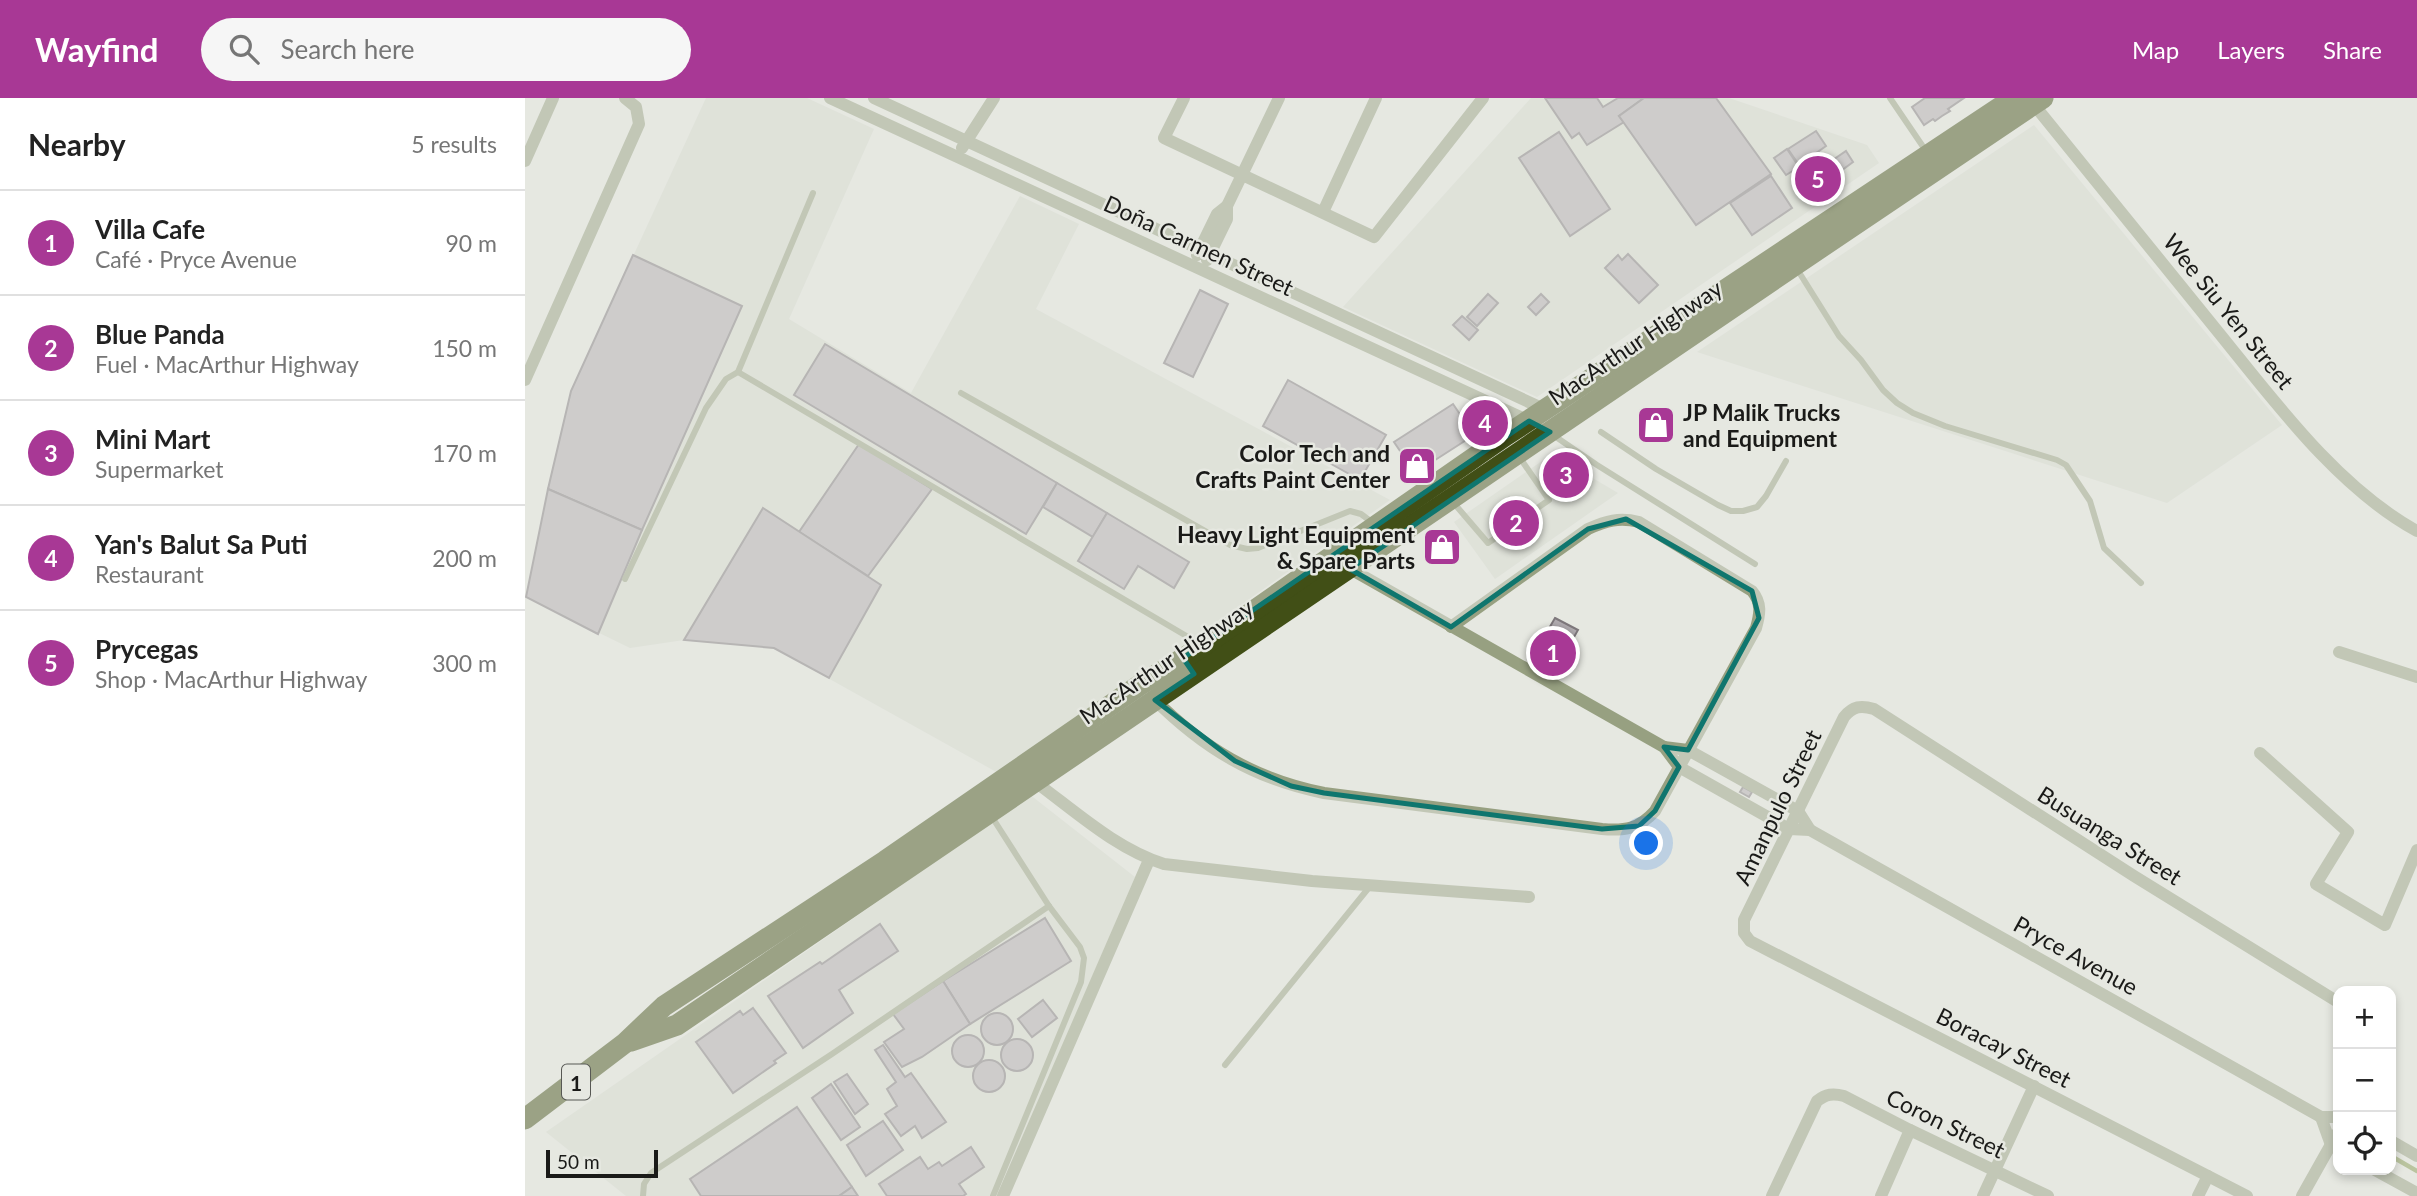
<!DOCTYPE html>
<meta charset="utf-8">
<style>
body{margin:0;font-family:Lato,sans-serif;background:#f6f6f6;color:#222}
.controls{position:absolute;right:21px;bottom:21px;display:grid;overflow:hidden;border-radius:14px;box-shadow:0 4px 10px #0003}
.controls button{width:63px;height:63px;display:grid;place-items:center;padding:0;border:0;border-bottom:2px solid #e0e0e0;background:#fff;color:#222;font:35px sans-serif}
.scale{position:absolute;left:21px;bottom:18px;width:112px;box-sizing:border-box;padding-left:7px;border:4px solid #1a1a18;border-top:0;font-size:19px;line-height:24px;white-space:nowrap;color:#1a1a18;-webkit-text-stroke:5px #e6e8e1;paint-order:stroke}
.you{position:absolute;left:1122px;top:746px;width:24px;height:24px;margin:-18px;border:5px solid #fff;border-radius:50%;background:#1a73e8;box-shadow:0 0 0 10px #1a73e833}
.badge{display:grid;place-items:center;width:46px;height:46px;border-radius:50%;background:#a83895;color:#fff;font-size:23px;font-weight:700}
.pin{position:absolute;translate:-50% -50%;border:4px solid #fff;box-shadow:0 2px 7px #0006}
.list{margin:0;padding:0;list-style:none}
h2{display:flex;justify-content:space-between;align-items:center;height:91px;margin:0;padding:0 28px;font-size:30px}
h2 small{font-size:23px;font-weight:400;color:#767676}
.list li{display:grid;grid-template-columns:46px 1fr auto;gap:21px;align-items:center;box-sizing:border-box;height:105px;padding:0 28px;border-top:2px solid #e0e0e0}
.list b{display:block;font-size:26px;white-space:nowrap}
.list p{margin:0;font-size:23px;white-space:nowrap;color:#767676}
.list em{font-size:23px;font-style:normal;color:#767676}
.icon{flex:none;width:38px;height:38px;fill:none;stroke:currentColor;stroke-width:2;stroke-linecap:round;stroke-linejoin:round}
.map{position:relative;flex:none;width:1892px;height:1098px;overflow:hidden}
header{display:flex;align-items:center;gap:42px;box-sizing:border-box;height:98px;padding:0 35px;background:#a83895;color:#fff}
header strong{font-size:33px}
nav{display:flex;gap:38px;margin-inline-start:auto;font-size:24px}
.search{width:490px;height:63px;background:#f6f6f6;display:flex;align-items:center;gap:18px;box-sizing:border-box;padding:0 24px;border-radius:38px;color:#767676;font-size:26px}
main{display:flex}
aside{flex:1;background:#fff}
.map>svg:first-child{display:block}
</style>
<header>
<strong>Wayfind</strong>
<div class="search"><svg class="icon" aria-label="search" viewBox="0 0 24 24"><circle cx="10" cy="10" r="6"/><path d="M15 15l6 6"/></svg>Search here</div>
<nav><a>Map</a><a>Layers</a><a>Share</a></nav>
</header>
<main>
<aside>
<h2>Nearby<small>5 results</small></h2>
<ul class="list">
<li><span class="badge">1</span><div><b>Villa Cafe</b><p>Café · Pryce Avenue</p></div><em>90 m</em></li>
<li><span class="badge">2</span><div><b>Blue Panda</b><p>Fuel · MacArthur Highway</p></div><em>150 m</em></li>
<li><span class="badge">3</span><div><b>Mini Mart</b><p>Supermarket</p></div><em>170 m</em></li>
<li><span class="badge">4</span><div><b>Yan's Balut Sa Puti</b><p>Restaurant</p></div><em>200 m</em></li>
<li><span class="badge">5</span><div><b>Prycegas</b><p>Shop · MacArthur Highway</p></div><em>300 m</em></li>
</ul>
</aside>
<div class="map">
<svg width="1892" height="1098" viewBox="0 0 1892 1098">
<rect width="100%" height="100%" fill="#e6e8e1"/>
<g fill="#d7dbce">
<polygon points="181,0 282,0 349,31 264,221 386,295 495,98 554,126 511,211 865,402 475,676 249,550 159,542 105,550 1,499 46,293"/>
<polygon points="1006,0 1204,0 1342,47 1354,65 1012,299 818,209"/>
<polygon points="1509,27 1757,327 1642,405 1172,254"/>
<polygon points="1027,356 1093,395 970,481 929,424"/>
<polygon points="504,696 610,779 473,1098 101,1098 21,1034 470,722"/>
</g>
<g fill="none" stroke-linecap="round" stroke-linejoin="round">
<polyline stroke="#85994f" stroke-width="4.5" points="1866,1058 1892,1073"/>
</g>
<g fill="#b1acb0" stroke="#7e787c" stroke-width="2">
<polygon points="1020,0 1072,0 1078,9 1093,0 1119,0 1094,18 1099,24 1062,47 1054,35 1047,40"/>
<polygon points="1119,0 1191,0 1246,76 1171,127 1094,18"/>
<polygon points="1400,0 1439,0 1423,11 1425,13 1417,18 1410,23 1408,21 1399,27 1387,9"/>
<polygon points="1291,33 1301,48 1274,67 1263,51"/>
<polygon points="1034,34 1085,111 1045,138 994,60"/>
<polygon points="1262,51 1274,69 1261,77 1249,60"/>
<polygon points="1321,53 1328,64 1313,75 1305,64"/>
<polygon points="1297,71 1304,81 1289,91 1282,81"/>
<polygon points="1246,78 1267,110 1227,137 1205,105"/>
<polygon points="1103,156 1133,187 1114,205 1080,170 1093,157 1097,162"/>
<polygon points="108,157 217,208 117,432 23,391 46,293"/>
<polygon points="675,192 703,206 668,279 639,265"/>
<polygon points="963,196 973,205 952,228 942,219"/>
<polygon points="1016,196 1024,204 1011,217 1003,209"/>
<polygon points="937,218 953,232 944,242 928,227"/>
<polygon points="300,246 532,385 501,436 269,297"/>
<polygon points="763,282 861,337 835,382 738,328"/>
<polygon points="928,306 949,337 890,375 869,344"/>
<polygon points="334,346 407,391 343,478 274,434"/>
<polygon points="1038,364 1066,381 1055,398 1028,381"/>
<polygon points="532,385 582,415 568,439 518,409"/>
<polygon points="23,391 117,432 73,536 1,499"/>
<polygon points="984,400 1012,440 999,449 970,410"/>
<polygon points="238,410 356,487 304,580 249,550 159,542"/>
<polygon points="582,415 664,464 649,490 613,468 599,491 553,463"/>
<polygon points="1030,520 1053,532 1035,564 1012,551"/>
<polygon points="1218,689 1227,694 1224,699 1215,694"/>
<polygon points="520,820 546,863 445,926 418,883"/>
<polygon points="355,826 373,853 314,892 328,915 278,950 243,898 295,864 297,866"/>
<polygon points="418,883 445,926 397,959 377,969 359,944 379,931 368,916"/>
<polygon points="518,902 532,920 507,939 493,921"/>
<polygon points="228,910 261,955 249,963 251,965 208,995 171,944 215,913 218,917"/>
<circle cx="472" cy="931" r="16"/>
<circle cx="443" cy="953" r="16"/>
<circle cx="492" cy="957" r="16"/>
<polygon points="358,947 380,979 386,975 421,1024 397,1040 390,1028 376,1038 360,1016 372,1008 362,991 371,984 350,952"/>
<circle cx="464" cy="978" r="16"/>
<polygon points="322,976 343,1006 330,1016 309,984"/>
<polygon points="306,986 335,1029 316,1042 287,1000"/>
<polygon points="272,1009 327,1089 314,1098 176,1098 165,1081"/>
<polygon points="358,1023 378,1052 341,1078 322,1047"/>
<polygon points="446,1049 459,1069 434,1086 441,1096 438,1098 362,1098 354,1086 395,1059 403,1071 414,1064 417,1068"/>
<polygon points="327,1089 333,1098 314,1098"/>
</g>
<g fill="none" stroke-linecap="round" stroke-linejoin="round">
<g stroke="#97a081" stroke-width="6">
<polyline points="1365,0 1401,53"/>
<polyline points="1272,171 1314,238 1336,262 1358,292 1372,305 1388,315 1420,328 1532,362 1541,367 1565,403 1579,450 1616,485"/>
<polyline points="213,274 675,546"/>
<polyline points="436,295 705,447 722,451 733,450 825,413 836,416 848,425"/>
<polyline points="1076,334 1131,371 1193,407 1206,413 1218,413 1232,409 1241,398 1261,363"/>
<polyline points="1028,337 1072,367 1230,466"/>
<polyline points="995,360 1024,402 998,420"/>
<polyline points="927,403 963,445 985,430"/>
<polyline points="100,481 181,310 201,281 213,274 288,95"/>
<polyline points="467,719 524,808 555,849 559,860 556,884 468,1098"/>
<polyline points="700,967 846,787"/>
<polyline points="118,1098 119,1086 126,1075 307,956 524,808"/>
</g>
<g stroke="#97a081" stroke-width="12">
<polyline points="305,0 1006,324"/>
<polyline points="349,0 1021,312"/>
<polyline points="659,0 639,40 849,139 958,0"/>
<path d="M1506,3C1569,80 1631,158 1694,235C1750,304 1813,390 1892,433"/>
<polyline points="437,50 469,0"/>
<polyline points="0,63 28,0"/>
<polyline points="798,114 851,0"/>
<polyline points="672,157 692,116 702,108"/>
<polyline points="682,162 702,121 702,108 754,0"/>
<polyline points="0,282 114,26 111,9 100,0"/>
<polyline points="822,469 1139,649 1154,669 1264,731 1285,732 1796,1019 1813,1019"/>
<polyline points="1814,554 1892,579"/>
<path d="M628,600C678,650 729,681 799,695L1077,731C1100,733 1114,731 1130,713L1231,530C1235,516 1237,505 1227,493L1114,424C1094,419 1081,423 1063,431L926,529"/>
<polyline points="1139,649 1163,652 1273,713 1285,732"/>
<polyline points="1735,655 1823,734 1791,786 1860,827 1892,752"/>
<path d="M509,683C550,713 591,751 639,766L787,783L1004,799"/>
<polyline points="1796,1019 1806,1047 1810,1049"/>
<polyline points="1866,1043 1892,1058"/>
<polyline points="1850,1072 1892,1095"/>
<polyline points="478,1098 624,762"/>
<path d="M1247,1098L1292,1003C1301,996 1308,995 1319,998L1385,1032L1523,1098"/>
<polyline points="1356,1098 1385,1032"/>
<polyline points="1458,1098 1509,988"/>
<polyline points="1673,1098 1683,1078"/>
<path d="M1722,1098L1225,843L1219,835V822L1319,619C1328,608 1336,607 1349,611L1609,778L1813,904"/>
<polyline points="1777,1098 1813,1034"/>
</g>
<g stroke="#414f16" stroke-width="21">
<polyline points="106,943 152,927 1270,167 1518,0"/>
<polyline points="0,1021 100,945 139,908 360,763 615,587 678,548 980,338 1489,0"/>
</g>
</g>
<path d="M0 0H1892V1098H0ZM1004,323L1025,334L825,471L926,529L1063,431L1101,421L1227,493L1234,520L1163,652L1139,649L1154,669L1130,713L1114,728L1077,731L799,695L766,688L710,663L630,602L669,576L658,560Z" fill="#e6e8e1" fill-opacity=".55" fill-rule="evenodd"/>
<path fill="none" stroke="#0f766e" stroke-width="5" stroke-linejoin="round" d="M1004,323L1025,334L825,471L926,529L1063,431L1101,421L1227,493L1234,520L1163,652L1139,649L1154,669L1130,713L1114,728L1077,731L799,695L766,688L710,663L630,602L669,576L658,560Z"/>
<defs>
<symbol id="shop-square" viewBox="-11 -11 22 22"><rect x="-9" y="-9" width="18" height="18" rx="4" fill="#a83895" stroke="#e6e8e1"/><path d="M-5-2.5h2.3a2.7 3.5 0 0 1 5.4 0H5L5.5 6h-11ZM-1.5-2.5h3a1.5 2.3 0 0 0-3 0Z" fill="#fff"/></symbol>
</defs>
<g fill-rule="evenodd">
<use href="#shop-square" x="1109" y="305" width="44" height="44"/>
<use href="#shop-square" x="870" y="346" width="44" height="44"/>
<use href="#shop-square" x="895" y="427" width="44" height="44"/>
</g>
<g text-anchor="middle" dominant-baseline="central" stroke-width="5" stroke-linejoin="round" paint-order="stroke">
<rect fill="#e6e8e1" stroke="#575854" stroke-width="2" x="37" y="966.5" width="28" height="35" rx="5"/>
<g font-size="21" font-weight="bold" fill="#1a1a18">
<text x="51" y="984">1</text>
</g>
<g font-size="23" fill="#1a1a18" stroke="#e6e8e1">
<text transform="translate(674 147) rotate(25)">Doña Carmen Street</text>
<text transform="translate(1704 213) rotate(51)">Wee Siu Yen Street</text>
<text transform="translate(1110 244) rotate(-34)">MacArthur Highway</text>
<text transform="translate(641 563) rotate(-34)">MacArthur Highway</text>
<text transform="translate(1252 709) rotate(-64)">Amanpulo Street</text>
<text transform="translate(1585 737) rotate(32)">Busuanga Street</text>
<text transform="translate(1551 857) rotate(29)">Pryce Avenue</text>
<text transform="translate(1479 949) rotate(27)">Boracay Street</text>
<text transform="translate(1421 1025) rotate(26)">Coron Street</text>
</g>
<g font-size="23" font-weight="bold" fill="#1a1a18" stroke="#e6e8e1" text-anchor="end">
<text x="1158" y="314" text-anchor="start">JP Malik Trucks<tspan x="1158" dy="26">and Equipment</tspan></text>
<text x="865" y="355">Color Tech and<tspan x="865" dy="26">Crafts Paint Center</tspan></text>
<text x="890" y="436">Heavy Light Equipment<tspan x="890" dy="26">&amp; Spare Parts</tspan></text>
</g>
</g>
</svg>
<div class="controls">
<button>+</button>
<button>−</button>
<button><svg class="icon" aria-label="locate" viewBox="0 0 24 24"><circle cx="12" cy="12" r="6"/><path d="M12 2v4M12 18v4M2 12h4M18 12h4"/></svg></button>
</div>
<div class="scale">50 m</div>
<div class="you"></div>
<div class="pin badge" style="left:1028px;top:555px">1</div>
<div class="pin badge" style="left:991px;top:425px">2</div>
<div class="pin badge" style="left:1041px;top:377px">3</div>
<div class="pin badge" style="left:960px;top:325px">4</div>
<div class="pin badge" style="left:1293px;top:81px">5</div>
</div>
</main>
